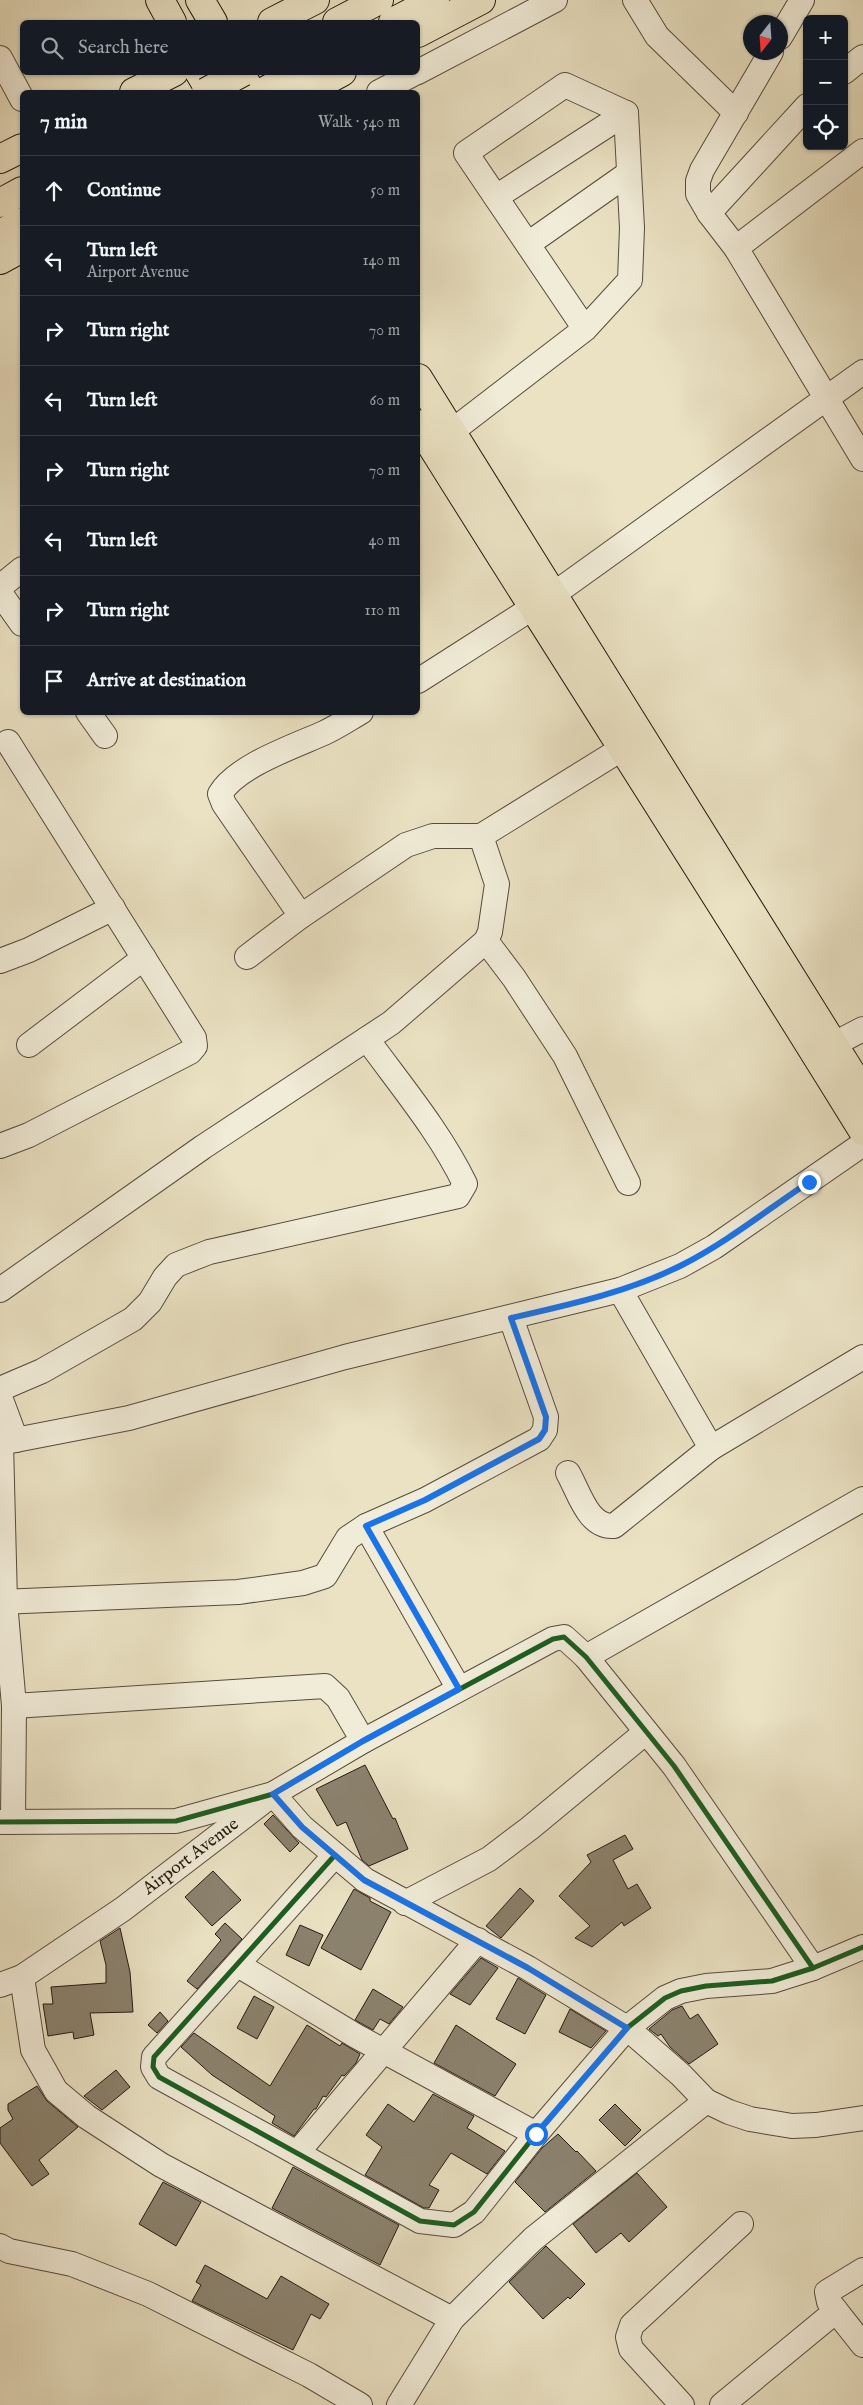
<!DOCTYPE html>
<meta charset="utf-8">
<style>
body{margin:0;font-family:"IM FELL English",serif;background:#242831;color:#f1f3f6}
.controls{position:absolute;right:15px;top:15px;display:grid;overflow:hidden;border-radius:8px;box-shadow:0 1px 4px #0004}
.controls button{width:45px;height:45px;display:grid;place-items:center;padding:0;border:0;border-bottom:1px solid #363941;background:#171b24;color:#f1f3f6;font:25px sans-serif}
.compass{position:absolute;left:743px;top:15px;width:45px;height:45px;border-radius:50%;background:#171b24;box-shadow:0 1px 4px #0004;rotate:197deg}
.stop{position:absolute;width:15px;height:15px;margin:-11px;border:4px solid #1a73e8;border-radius:50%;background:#fff}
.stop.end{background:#1a73e8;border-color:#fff;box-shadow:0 1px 5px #0008}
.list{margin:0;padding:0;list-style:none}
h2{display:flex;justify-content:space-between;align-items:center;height:65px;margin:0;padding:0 20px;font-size:21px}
h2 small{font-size:16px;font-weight:400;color:#9ea1a6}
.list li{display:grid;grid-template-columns:32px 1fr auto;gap:15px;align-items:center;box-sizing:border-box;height:70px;padding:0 20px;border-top:1px solid #363941}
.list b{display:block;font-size:19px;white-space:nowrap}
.list p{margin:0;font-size:16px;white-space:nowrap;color:#9ea1a6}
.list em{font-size:16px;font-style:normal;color:#9ea1a6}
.icon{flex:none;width:28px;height:28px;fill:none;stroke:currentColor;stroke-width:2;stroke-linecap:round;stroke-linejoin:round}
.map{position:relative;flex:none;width:863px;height:2405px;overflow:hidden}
.search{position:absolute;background:#171b24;box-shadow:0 1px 4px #0004;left:20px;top:20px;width:400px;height:55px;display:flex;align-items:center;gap:12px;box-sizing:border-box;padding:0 18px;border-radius:8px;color:#9ea1a6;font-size:19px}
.panel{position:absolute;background:#171b24;box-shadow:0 1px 4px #0004;left:20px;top:90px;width:400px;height:625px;border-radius:8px}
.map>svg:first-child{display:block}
</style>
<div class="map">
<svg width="863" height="2405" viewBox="0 0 863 2405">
<rect width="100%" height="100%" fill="#eae2c3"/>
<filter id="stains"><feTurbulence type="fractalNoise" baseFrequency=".004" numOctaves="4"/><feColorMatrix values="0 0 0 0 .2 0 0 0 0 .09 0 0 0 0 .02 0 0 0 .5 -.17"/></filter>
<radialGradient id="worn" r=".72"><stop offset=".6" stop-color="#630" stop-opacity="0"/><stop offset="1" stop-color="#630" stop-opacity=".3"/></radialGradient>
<g fill="#8b826e" stroke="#251a12">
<polygon points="365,1765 393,1819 395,1818 408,1849 369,1866 362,1860 346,1822 337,1826 316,1789"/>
<polygon points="273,1815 299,1843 290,1852 264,1824"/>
<polygon points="625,1835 633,1849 613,1860 628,1889 637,1884 651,1908 624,1926 622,1922 592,1947 575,1938 590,1926 559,1896 591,1862 587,1855"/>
<polygon points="213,1871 241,1900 212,1926 185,1897"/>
<polygon points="520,1888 534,1901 501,1938 486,1926"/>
<polygon points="354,1889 370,1898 370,1901 391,1912 361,1970 321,1948"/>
<polygon points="225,1923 242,1939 197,1989 187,1981 221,1940 215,1934"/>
<polygon points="300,1925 323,1935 309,1966 286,1955"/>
<polygon points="120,1928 130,1972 133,2012 90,2013 94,2035 74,2039 73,2032 48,2036 43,2004 53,2004 51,1987 106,1983 106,1965 100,1941"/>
<polygon points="481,1958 498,1968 470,2005 450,1994"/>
<polygon points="518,1978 546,1995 525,2034 496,2019"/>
<polygon points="373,1989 403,2007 389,2024 380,2019 373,2030 355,2020"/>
<polygon points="254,1996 274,2007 257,2039 237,2028"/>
<polygon points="682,2006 690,2019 698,2014 718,2044 689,2064 670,2047 661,2034 658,2036 649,2029 672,2010"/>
<polygon points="570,2009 606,2031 591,2048 559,2032"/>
<polygon points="160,2012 168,2021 157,2033 148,2025"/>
<polygon points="307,2025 340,2046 342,2043 360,2054 356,2063 344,2076 342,2075 326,2097 323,2096 316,2109 314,2109 294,2136 272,2123 275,2116 212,2075 181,2047 194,2033 270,2086"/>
<polygon points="456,2025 516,2064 495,2096 434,2063"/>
<polygon points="116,2070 130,2087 102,2110 84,2096"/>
<polygon points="37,2086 47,2101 78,2127 39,2160 49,2174 32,2186 0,2143 0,2128 13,2119 8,2110 8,2104"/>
<polygon points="433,2094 474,2116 467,2128 505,2151 487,2174 451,2153 429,2185 439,2190 429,2208 424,2208 365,2175 382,2147 366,2135 388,2104 414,2122"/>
<polygon points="615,2104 641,2130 625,2146 599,2120"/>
<polygon points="558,2134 576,2152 577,2151 596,2171 545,2212 515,2182 542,2148"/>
<polygon points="293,2167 399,2225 380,2265 272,2208"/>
<polygon points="637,2173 667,2207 629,2242 621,2233 596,2253 573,2224"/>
<polygon points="163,2182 201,2202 176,2246 139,2224"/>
<polygon points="546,2246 585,2284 570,2299 568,2297 543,2319 509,2282"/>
<polygon points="205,2265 267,2299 281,2276 329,2304 320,2319 311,2314 293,2350 192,2301 201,2285 196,2282"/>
</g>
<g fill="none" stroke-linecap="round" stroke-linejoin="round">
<defs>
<g id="minor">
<polyline points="635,0 657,36 736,113"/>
<polyline points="780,37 802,0"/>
<polyline points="771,52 702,170 698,181 698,194 709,213 736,248 863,459"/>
<polyline points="0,58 22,99"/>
<polyline points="418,72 555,0"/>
<polyline points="844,72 863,57"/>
<polyline points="379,92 417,72"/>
<polyline points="496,197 626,113"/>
<polyline points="709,213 807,106"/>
<polyline points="528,244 629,173"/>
<polyline points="736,248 863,151"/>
<polyline points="451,432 585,329 630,280 632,228 626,113 565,85 466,153 585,329"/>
<polyline points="0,587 22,569"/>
<polyline points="0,593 22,624"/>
<polyline points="418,681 554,594 863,372"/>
<polyline points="88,712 105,736"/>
<path d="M301,916L224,804L220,794C236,766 295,746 324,733C337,727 349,719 361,712"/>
<polyline points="486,941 514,978 565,1056 628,1183"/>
<polyline points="247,957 301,916 406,845 433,836 481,836 623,748"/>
<polyline points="0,961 29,950 113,908"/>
<polyline points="29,1045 144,958"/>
<polyline points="817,1053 863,1029"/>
<polyline points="0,1146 29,1135 190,1052 195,1046 194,1038 8,742"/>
<polyline points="0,1290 203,1147 391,1023 486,941 490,932 497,884 481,836"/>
<polyline points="620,1290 711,1448"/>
<path d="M0,1389L42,1371L133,1319L150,1302L165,1277L176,1265L209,1252L458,1196L465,1184C440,1132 401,1086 367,1039"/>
<polyline points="0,1397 16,1440"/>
<polyline points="0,1443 129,1418 345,1357 620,1290 680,1266 714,1247 863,1144"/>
<polyline points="1,1443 5,1602 14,1706 13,1822"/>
<path d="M568,1473C579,1492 588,1528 614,1526L711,1448L863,1357"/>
<polyline points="366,1526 459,1689"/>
<polyline points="0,1602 238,1592 303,1583 325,1576 348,1538 366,1526 425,1500 539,1439 545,1430 546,1417 511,1318"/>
<polyline points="586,1657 863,1499"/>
<polyline points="14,1706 325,1686 338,1698 363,1741"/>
<polyline points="0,1822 176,1821 273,1794 363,1741 553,1639 564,1637 586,1657 674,1766 813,1968"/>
<polyline points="335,1855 154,2057 153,2067 159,2077 420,2221 454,2225 474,2212 536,2134 627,2028 665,1998 681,1991 706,1986 772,1981 813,1968 863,1947"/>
<polyline points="405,1903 489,1859 530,1828 646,1732"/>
<polyline points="238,1965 356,2036 536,2134"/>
<polyline points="22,1977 33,2050 56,2091 87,2117 161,2165 452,2319"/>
<polyline points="0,1985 22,1977 123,1909 273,1794 302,1827 365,1880 528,1968 627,2028 681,2075 706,2101 729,2112 750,2119 792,2126 816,2125 863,2118"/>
<polyline points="297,2153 478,1940"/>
<polyline points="0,2246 9,2251 72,2264 148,2294 309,2375 360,2405"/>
<polyline points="863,2270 827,2292 829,2302 863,2345"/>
<polyline points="399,2405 452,2319 533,2239 706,2101"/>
<polyline points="682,2405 631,2349 628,2337 632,2325 741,2224"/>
<polyline points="722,2405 836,2311"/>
</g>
<g id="major">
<polyline points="160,0 172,22"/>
<polyline points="200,0 213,22"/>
<polyline points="272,22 315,0"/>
<polyline points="418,33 481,0"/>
<polyline points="199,72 211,92"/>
<polyline points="240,72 251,92"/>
<polyline points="134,92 174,72"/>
<polyline points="305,92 342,72"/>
<polyline points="0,159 22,148"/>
<polyline points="0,260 22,248"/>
<polyline points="418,378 863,1092"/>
<path d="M418,424C565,660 717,894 863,1131"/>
</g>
<g id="highway">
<polyline points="337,22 379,0"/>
<polyline points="393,22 435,0"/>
<polyline points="263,92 300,72"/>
<polyline points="0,203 22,191"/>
<polyline points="0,234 22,222"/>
</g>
</defs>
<use href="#minor" stroke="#564c3e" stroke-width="26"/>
<use href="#major" stroke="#251a12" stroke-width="30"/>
<use href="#highway" stroke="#251a12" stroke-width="30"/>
<use href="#minor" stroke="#f1ecd8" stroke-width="24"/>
<use href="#major" stroke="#eae2c3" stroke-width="28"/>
<use href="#highway" stroke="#eae2c3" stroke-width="28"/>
<defs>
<polyline id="highway-bridge" points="206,92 243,72"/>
</defs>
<use href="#highway-bridge" stroke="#251a12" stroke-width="30" stroke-linecap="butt"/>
<use href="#highway-bridge" stroke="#eae2c3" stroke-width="28"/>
<defs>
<g id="cycleway">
<polyline points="0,1822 176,1821 273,1794 363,1741 553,1639 564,1637 586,1657 674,1766 813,1968"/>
<polyline points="335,1855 154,2057 153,2067 159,2077 420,2221 454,2225 474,2212 536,2134 627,2028 665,1998 681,1991 706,1986 772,1981 813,1968 863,1947"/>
</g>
</defs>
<use href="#cycleway" stroke="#f1ecd8" stroke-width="8"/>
<use href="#cycleway" stroke="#1b5e20" stroke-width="5"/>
</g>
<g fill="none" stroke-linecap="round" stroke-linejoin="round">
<path stroke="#1a73e8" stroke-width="6" d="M536,2134L627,2028L528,1968L364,1880L302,1827L273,1794L363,1741L459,1689L366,1526L425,1500L539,1439L545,1430L546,1417L511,1318C568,1305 629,1292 682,1265C727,1242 767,1210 809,1182"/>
</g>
<g text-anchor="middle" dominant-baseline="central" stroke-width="4" stroke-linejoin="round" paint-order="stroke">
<g font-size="18" fill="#251a12" stroke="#f1ecd8">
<text transform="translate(191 1857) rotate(-37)">Airport Avenue</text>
</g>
</g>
<rect width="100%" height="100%" filter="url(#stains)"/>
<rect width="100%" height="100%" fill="url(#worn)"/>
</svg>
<div class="controls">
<button>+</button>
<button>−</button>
<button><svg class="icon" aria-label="locate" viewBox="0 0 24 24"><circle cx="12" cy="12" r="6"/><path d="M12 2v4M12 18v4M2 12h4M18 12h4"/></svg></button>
</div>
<svg class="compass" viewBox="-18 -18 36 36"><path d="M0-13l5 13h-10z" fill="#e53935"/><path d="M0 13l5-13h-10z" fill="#9ea1a6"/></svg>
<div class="stop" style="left:536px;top:2134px"></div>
<div class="stop end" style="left:809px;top:1182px"></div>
<div class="search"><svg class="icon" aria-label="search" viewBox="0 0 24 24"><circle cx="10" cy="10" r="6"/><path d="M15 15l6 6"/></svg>Search here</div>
<section class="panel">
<h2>7 min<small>Walk · 540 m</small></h2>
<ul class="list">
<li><svg class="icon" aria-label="ahead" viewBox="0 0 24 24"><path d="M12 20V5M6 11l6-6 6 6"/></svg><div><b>Continue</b></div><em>50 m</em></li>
<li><svg class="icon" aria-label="left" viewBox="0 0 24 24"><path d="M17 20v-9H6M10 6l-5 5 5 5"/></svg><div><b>Turn left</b><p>Airport Avenue</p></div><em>140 m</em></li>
<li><svg class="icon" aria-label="right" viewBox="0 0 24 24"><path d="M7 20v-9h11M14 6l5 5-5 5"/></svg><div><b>Turn right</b></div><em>70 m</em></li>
<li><svg class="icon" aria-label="left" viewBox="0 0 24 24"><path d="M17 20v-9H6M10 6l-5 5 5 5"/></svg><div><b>Turn left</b></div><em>60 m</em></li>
<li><svg class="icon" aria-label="right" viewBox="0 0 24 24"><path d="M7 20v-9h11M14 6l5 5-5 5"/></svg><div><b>Turn right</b></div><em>70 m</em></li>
<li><svg class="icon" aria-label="left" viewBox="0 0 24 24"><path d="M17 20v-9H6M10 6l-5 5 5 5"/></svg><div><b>Turn left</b></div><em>40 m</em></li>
<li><svg class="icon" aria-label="right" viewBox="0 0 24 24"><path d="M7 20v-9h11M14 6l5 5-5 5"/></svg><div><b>Turn right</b></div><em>110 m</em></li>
<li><svg class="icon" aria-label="arrive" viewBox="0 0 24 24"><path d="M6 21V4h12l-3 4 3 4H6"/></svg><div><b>Arrive at destination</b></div></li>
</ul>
</section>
</div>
